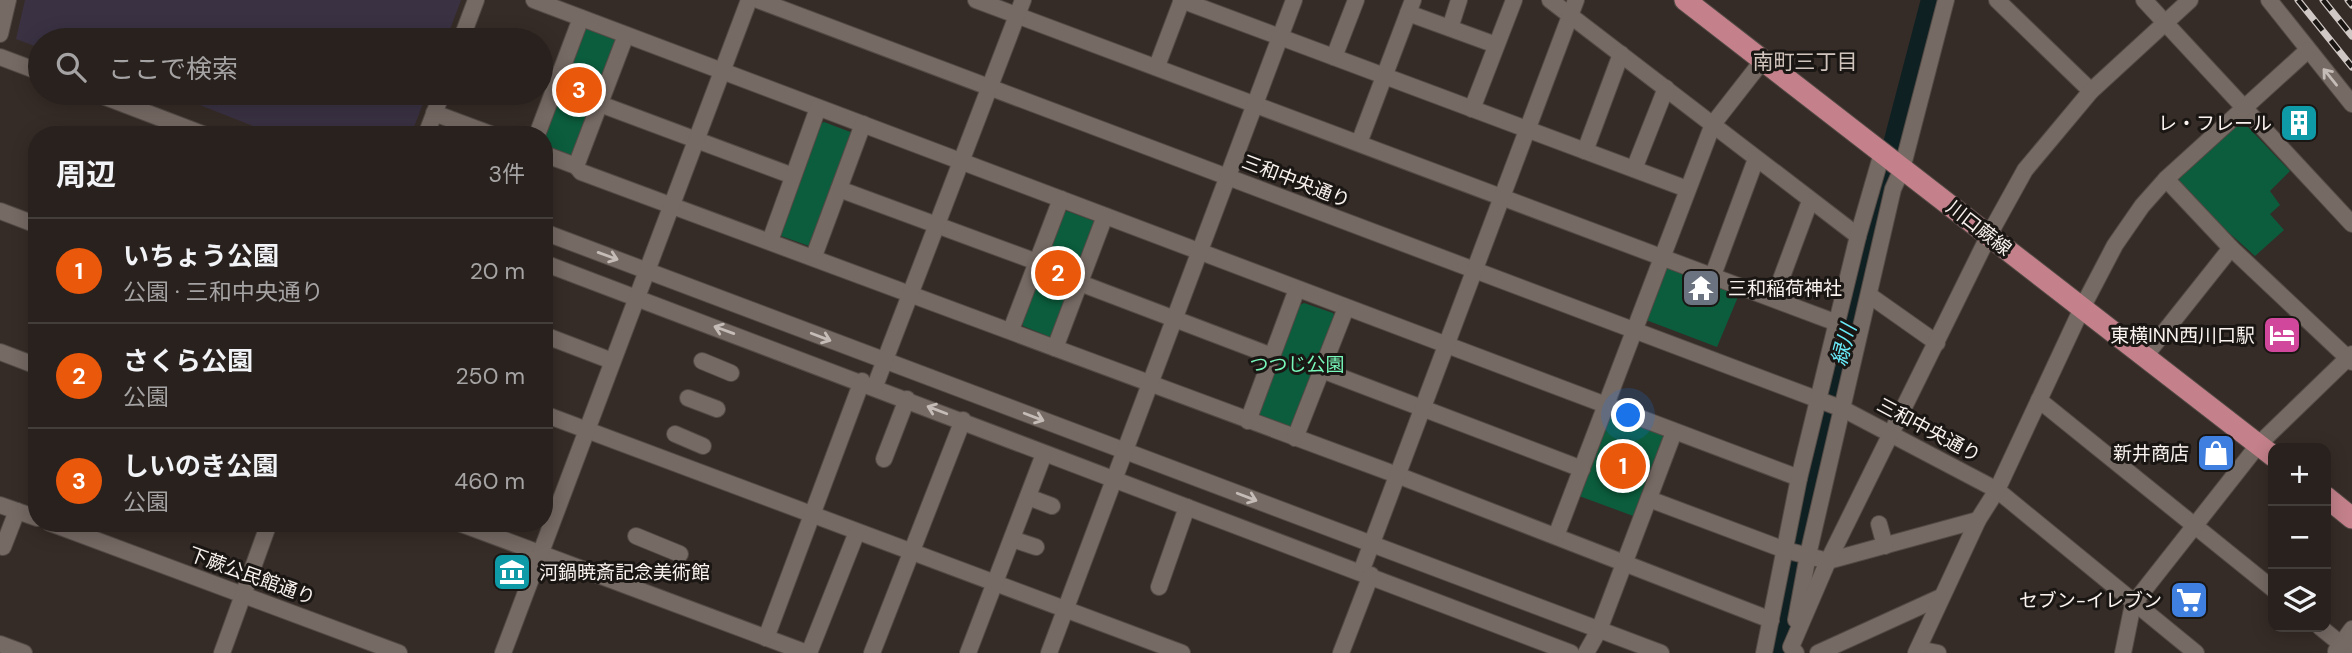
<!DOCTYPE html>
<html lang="ja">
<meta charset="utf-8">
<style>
body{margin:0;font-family:"DM Sans","Noto Sans JP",sans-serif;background:#302926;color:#f1f3f6}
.controls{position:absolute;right:21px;bottom:21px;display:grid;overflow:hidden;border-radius:14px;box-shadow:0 4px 18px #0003}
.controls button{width:63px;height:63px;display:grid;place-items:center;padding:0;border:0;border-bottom:2px solid #443e3b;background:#28211d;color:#f1f3f6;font:35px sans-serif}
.you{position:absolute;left:1629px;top:416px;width:24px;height:24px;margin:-18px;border:5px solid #fff;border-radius:50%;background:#1a73e8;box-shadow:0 0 0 10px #1a73e833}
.badge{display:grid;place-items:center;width:46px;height:46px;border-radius:50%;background:#ea580c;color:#fff;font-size:23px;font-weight:700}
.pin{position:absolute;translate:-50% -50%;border:4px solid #fff;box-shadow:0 2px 7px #0006}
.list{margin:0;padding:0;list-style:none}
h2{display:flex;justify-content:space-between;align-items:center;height:91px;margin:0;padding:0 28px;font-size:30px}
h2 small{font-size:23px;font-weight:400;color:#a5a3a4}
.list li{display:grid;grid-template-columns:46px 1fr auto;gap:21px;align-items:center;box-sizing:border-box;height:105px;padding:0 28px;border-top:2px solid #443e3b}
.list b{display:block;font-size:26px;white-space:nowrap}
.list p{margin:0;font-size:23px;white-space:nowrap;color:#a5a3a4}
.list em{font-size:23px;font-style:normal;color:#a5a3a4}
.icon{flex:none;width:38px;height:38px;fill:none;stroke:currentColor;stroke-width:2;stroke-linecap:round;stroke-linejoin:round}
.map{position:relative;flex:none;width:2352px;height:653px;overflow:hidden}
.search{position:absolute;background:#28211d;box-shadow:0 4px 18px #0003;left:28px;top:28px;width:525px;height:77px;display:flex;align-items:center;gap:18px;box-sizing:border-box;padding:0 24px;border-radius:38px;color:#a5a3a4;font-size:26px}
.panel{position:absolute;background:#28211d;box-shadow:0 4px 18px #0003;left:28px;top:126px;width:525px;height:406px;border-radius:28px}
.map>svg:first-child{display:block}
</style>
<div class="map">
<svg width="2352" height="653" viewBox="0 0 2352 653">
<rect width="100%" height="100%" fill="#362c27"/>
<g fill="#3a3243">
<polygon points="25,0 461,0 446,40 40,40 40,48 16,39"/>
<polygon points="157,93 427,93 411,135 276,135 187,100 181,102"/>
</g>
<g fill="#0b5d3d">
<polygon points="585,28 617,40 572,157 544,146 544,135"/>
<polygon points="824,122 853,133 813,245 809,246 781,236 779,231 818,125"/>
<polygon points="2236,125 2248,127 2290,171 2270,191 2280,205 2270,214 2284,230 2255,256 2180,189 2179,177"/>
<polygon points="1067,211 1094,221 1095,226 1054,335 1050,337 1023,326 1022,321 1063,213"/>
<polygon points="1668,265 1740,292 1717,347 1646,320"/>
<polygon points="1304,303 1333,313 1336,320 1295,424 1288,428 1259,417 1259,408 1298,306"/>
<polygon points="1610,415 1667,437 1636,517 1579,496"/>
</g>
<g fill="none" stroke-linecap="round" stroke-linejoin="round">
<polyline stroke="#0f2022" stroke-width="28" points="1776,653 1823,426 1935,0"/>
<defs>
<g id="minor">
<polyline points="534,0 1799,478"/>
<polyline points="758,0 1843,409 1997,490 2196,653"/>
<polyline points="976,0 1837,323"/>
<polyline points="1181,0 1687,189"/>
<polyline points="1550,0 1858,236"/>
<polyline points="1997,0 2091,91"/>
<polyline points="2144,0 2352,224"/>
<polyline points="2269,0 2352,104"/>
<polyline points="1408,13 1496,45"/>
<polyline points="1450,28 1459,0"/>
<polyline points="0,34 8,0"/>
<polyline points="461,40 476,0"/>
<polyline points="0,57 40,72"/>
<polyline points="1334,57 1356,0"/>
<polyline points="1157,66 1182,0"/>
<polyline points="541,75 557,81"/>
<polyline points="95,93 205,135"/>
<polyline points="600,104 793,176"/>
<polyline points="1472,109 1514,0"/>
<polyline points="434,113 493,135"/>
<polyline points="426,135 442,93"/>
<polyline points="537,135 581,18"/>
<polyline points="1359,143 1413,0"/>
<polyline points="1585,151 1621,54"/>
<polyline points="544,154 576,166 581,172 1397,475 1771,620"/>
<polyline points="576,166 626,35"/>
<polyline points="1634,169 1666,88"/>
<polyline points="2166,179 2231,248 2352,362"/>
<polyline points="839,189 1037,262"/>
<polyline points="0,211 37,225"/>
<polyline points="544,232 1661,653"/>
<polyline points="770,241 818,108"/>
<polyline points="814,256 863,124"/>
<polyline points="544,263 1571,653"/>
<polyline points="1713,275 1756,159"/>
<polyline points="1080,283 1272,356"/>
<polyline points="1869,295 1937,343"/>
<polyline points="1774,298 1810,201"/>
<polyline points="1011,330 1061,199"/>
<polyline points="544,335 612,361"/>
<polyline points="1055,348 1105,216"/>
<polyline points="0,352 37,366"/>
<polyline points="2146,355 2231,248"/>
<polyline points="702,361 731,373"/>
<polyline points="1322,370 1582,469"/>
<polyline points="875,386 1023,0"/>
<polyline points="688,398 717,409"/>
<polyline points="2039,400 2273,589"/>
<polyline points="544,414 1182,653"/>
<polyline points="1248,421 1297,289"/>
<polyline points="675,434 703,446"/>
<polyline points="1295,438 1346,308"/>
<polyline points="884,459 907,399"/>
<polyline points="1028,497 1052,506"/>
<polyline points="1649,499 1785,550 1828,561 1978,520"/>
<polyline points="0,505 37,518"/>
<polyline points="50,523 399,653"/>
<polyline points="459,523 807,653"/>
<polyline points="1879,524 1885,546"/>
<polyline points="636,536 680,554"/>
<polyline points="1556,536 1713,124 1763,60"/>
<polyline points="1012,539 1036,547"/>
<polyline points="3,547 17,511"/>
<polyline points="1361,572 1576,0"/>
<polyline points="1159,587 1187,507"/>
<polyline points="1796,620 1808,555 1893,189 1902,169 1946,0"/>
<polyline points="2320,627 2352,653"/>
<polyline points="766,638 862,381"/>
<polyline points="0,644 24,653"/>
<polyline points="1918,649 1938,653"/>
<polyline points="2336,651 2352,629"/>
<polyline points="222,653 269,523"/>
<polyline points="503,653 749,0"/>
<polyline points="809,653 857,532"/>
<polyline points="872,653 963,420"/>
<polyline points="968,653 1044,454"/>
<polyline points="1049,653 1294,0"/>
<polyline points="1341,653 1371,575"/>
<polyline points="1586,653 1599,630 1674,432"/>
<polyline points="1764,653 1799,478 1858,236 1882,153"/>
<polyline points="1796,653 1791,647 1828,561 1989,235 2025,170 2091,91 2190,0"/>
<polyline points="1818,653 1941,597"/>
<polyline points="1916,653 1978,520 1997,490 2082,308 2115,245 2142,206 2166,179 2308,50"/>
<polyline points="2123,653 2133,604 2259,444 2352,354"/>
</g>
<g id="major">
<polyline points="1685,0 2273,456"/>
<polyline points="2326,497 2352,518"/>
</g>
</defs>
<use href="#minor" stroke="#534a45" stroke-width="18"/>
<use href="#major" stroke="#534a45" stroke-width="23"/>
<use href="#minor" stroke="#766a64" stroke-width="16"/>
<use href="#major" stroke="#c4818b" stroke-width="21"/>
<defs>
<g id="rail">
<polyline points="2298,0 2352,67"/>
<polyline points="2323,0 2352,36"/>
<polyline points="2348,0 2352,5"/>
</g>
</defs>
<use href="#rail" stroke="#d0c8c4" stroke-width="7"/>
<use href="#rail" stroke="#1a1613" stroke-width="4.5" stroke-dasharray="13" stroke-linecap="butt"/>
</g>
<defs><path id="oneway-shaft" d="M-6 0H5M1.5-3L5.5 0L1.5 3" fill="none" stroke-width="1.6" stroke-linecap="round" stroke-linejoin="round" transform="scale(1.75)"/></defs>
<g stroke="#c5bcb7">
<use href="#oneway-shaft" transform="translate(2330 77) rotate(-129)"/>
<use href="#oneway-shaft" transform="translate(608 256) rotate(20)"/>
<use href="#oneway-shaft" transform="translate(724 330) rotate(-160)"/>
<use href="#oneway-shaft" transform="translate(821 337) rotate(21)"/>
<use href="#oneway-shaft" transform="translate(937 410) rotate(-159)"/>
<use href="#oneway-shaft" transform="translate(1034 417) rotate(21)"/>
<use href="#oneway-shaft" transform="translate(1247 497) rotate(21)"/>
</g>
<defs>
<symbol id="building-square" viewBox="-11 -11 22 22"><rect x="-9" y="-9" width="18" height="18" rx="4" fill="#0f9aa8" stroke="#1a1613"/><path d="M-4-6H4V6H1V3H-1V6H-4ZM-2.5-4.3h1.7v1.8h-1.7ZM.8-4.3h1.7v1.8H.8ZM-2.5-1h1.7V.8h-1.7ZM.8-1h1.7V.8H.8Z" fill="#fff"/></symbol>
<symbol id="temple-square" viewBox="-11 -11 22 22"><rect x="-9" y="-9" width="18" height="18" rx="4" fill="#6b7280" stroke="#1a1613"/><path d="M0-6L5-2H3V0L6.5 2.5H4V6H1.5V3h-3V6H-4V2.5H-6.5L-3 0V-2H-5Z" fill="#fff"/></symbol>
<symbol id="hotel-square" viewBox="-11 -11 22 22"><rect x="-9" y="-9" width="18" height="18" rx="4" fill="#d1479c" stroke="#1a1613"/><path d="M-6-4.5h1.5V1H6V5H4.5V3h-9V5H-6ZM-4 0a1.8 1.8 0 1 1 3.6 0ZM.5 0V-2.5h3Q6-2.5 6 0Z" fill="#fff"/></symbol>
<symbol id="shop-square" viewBox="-11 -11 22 22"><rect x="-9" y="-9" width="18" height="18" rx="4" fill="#3f7fe0" stroke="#1a1613"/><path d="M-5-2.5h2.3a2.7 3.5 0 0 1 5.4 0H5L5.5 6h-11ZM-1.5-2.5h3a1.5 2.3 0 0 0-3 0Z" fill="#fff"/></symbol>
<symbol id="museum-square" viewBox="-11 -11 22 22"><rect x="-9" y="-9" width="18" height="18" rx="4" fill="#0f9aa8" stroke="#1a1613"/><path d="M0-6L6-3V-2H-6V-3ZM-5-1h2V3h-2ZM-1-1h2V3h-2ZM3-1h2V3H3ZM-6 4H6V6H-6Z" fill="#fff"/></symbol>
<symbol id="supermarket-square" viewBox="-11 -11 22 22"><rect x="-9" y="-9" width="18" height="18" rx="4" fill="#3f7fe0" stroke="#1a1613"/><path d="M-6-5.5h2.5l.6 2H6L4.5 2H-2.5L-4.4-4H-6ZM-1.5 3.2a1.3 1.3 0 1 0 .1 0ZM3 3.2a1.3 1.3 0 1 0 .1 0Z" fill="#fff"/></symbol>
</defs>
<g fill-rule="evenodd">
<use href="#building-square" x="2277" y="101" width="44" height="44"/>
<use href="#temple-square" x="1679" y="266" width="44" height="44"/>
<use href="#hotel-square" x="2260" y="313" width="44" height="44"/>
<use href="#shop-square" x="2194" y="431" width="44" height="44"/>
<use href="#museum-square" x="490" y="550" width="44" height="44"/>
<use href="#supermarket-square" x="2167" y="578" width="44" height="44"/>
</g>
<g text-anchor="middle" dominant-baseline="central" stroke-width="6" stroke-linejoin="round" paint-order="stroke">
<g font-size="19" fill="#f9f2ee" stroke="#1a1613" text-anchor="end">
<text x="2272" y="123">レ・フレール</text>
<text x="1728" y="288" text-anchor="start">三和稲荷神社</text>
<text x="2255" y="335">東横INN西川口駅</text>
<text x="2189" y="453">新井商店</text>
<text x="539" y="572" text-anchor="start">河鍋暁斎記念美術館</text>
<text x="2162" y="600">セブン-イレブン</text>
</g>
<g font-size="19" fill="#f9f2ee" stroke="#1a1613">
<text transform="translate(1296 181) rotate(21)">三和中央通り</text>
<text transform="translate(1979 228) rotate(38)">川口蕨線</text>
<text transform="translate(1929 430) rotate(28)">三和中央通り</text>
<text transform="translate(252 576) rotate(20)">下蕨公民館通り</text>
</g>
<g font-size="19" fill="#78f8ba" stroke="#1a1613">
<text x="1297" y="364">つつじ公園</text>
</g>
<g font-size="21" fill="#d1c4bd" stroke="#1a1613">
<text x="1805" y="62">南町三丁目</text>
</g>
<g font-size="21" font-style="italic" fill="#69ecfa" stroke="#1a1613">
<text transform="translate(1844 345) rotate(-75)">緑川</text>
</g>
</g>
</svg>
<div class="controls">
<button>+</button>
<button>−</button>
<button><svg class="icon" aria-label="layers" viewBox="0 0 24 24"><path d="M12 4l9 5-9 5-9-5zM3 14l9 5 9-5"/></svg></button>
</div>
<div class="you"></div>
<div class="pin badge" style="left:1623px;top:466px">1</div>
<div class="pin badge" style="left:1058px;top:273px">2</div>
<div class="pin badge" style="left:579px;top:90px">3</div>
<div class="search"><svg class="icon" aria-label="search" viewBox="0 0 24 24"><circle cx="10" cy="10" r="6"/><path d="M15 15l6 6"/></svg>ここで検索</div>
<section class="panel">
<h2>周辺<small>3件</small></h2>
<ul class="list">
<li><span class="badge">1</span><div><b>いちょう公園</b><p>公園 · 三和中央通り</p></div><em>20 m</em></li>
<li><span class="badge">2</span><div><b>さくら公園</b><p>公園</p></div><em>250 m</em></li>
<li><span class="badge">3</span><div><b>しいのき公園</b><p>公園</p></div><em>460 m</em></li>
</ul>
</section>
</div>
